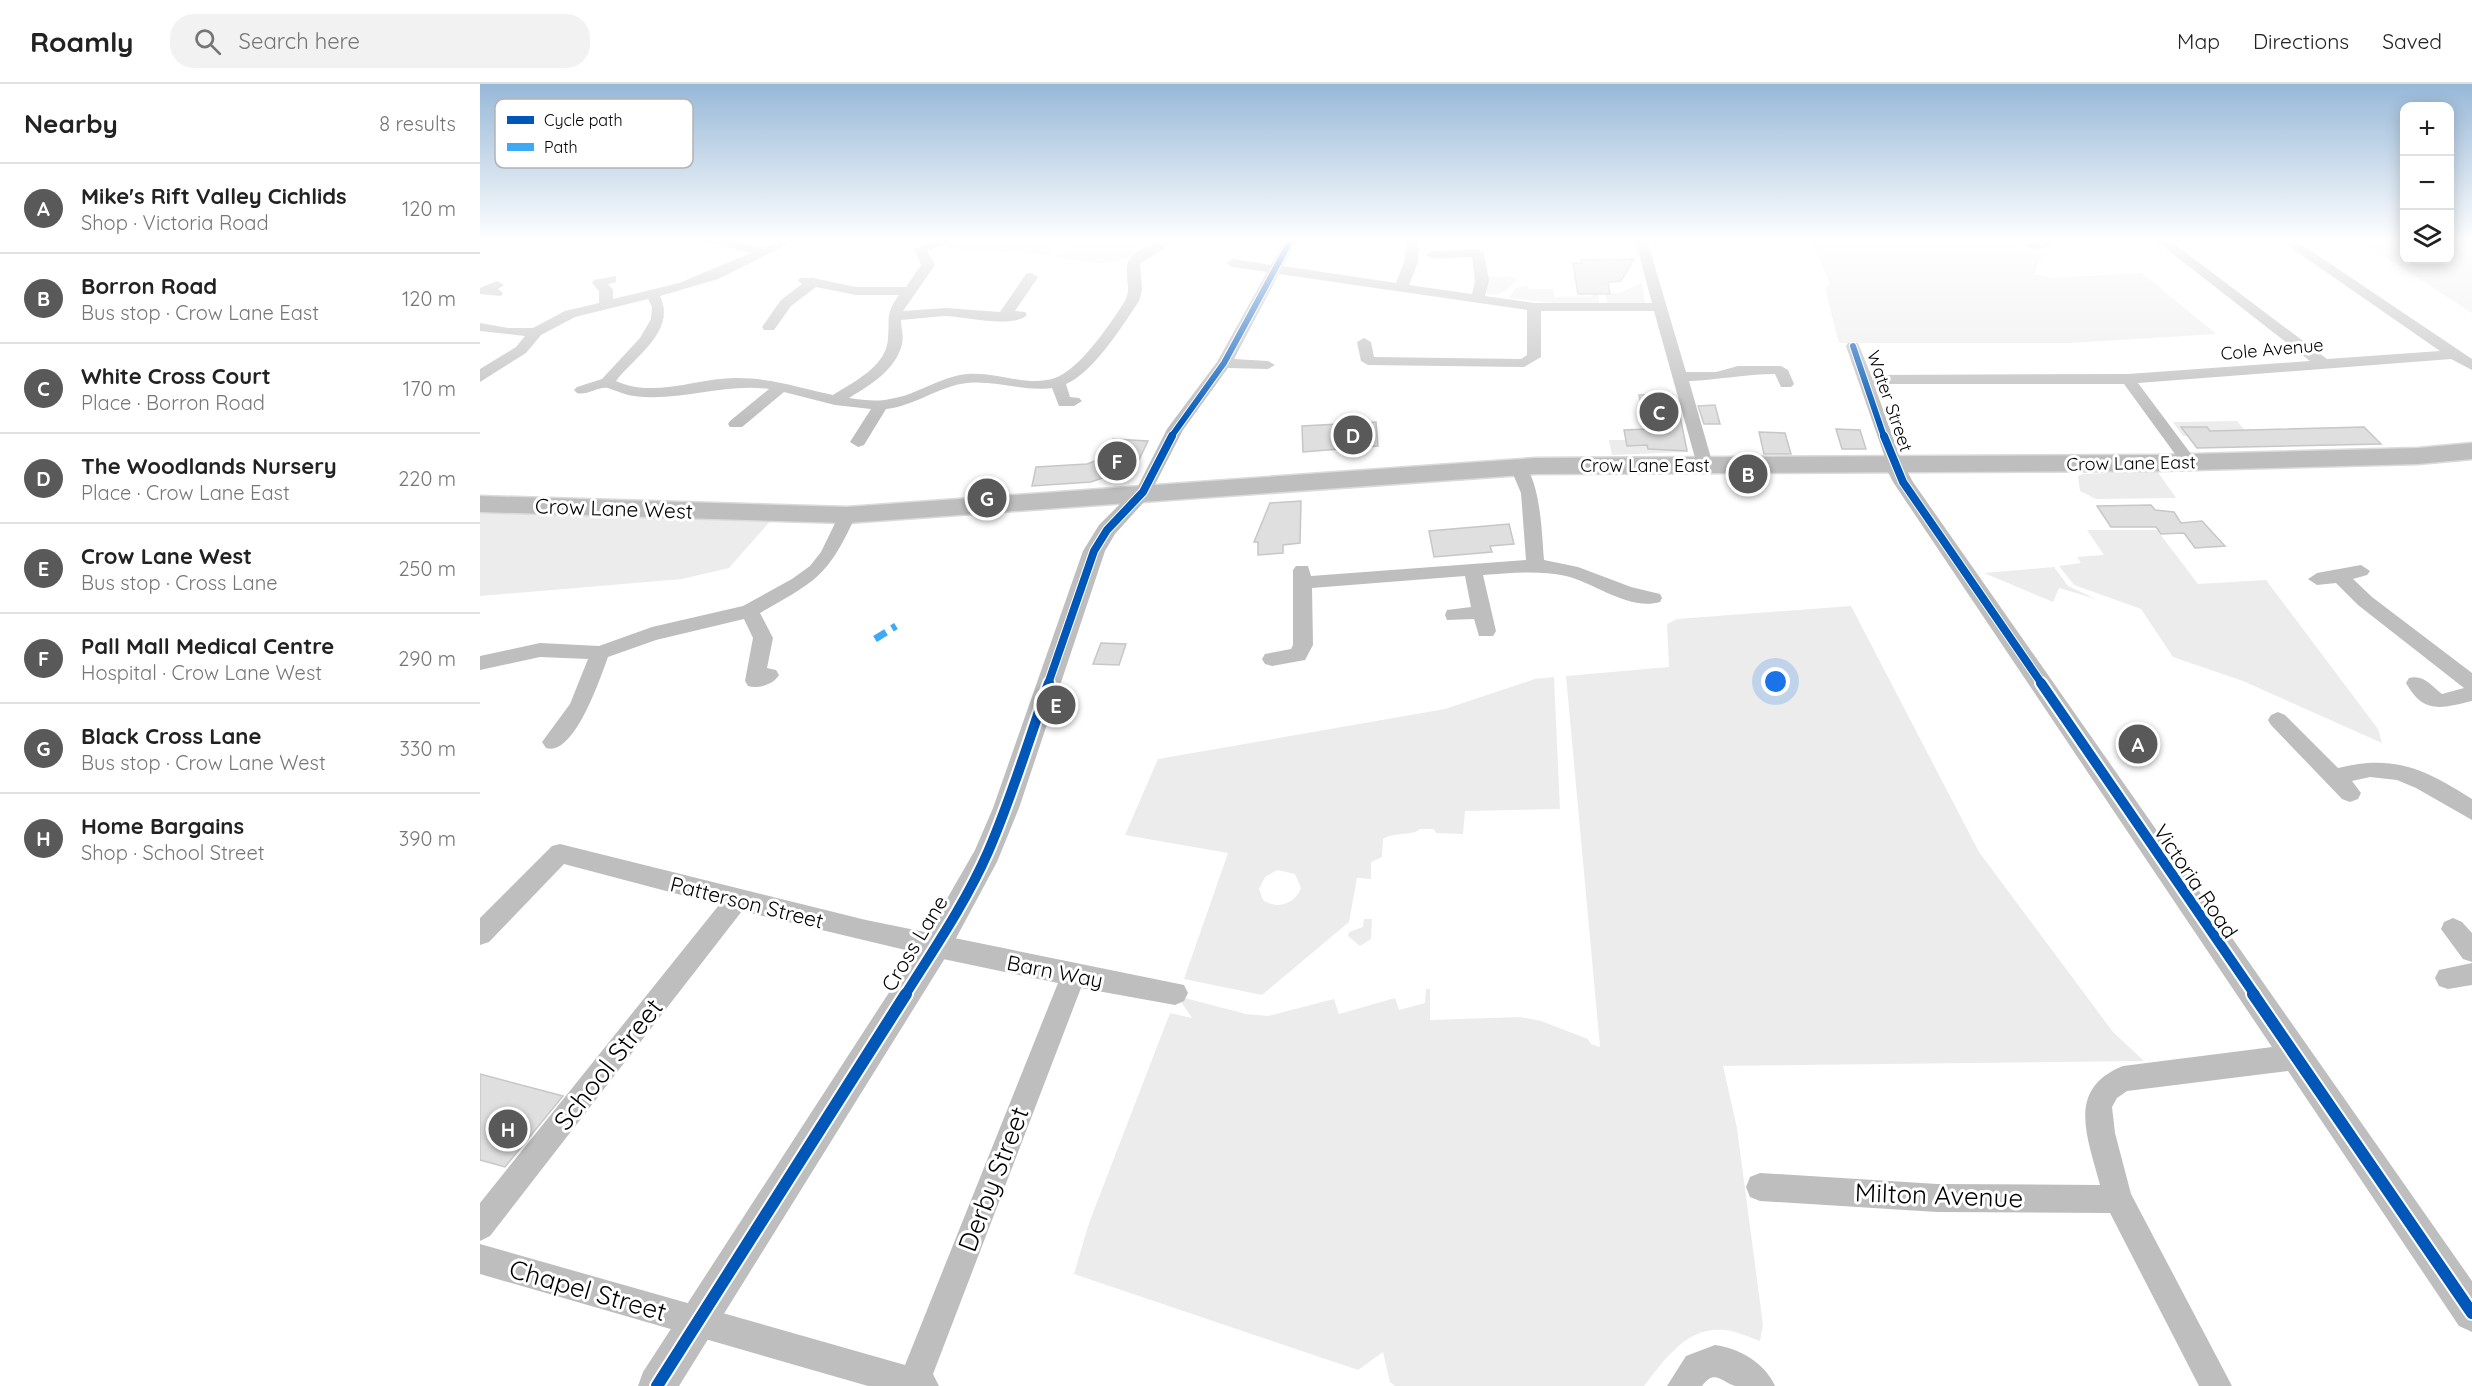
<!DOCTYPE html>
<meta charset="utf-8">
<style>
body{margin:0;font-family:Quicksand,sans-serif;background:#f2f2f2;color:#222}
.controls{position:absolute;right:18px;top:18px;display:grid;overflow:hidden;border-radius:12px;box-shadow:0 3px 15px #0003}
.controls button{width:54px;height:54px;display:grid;place-items:center;padding:0;border:0;border-bottom:2px solid #e0e0e0;background:#fff;color:#222;font:30px sans-serif}
.you{position:absolute;left:1296px;top:598px;width:21px;height:21px;margin:-15px;border:4px solid #fff;border-radius:50%;background:#1a73e8;box-shadow:0 0 0 9px #1a73e833}
.badge{display:grid;place-items:center;width:39px;height:39px;border-radius:50%;background:#595959;color:#fff;font-size:20px;font-weight:700}
.pin{position:absolute;translate:-50% -50%;border:3px solid #fff;box-shadow:0 2px 6px #0006}
.list{margin:0;padding:0;list-style:none}
h2{display:flex;justify-content:space-between;align-items:center;height:78px;margin:0;padding:0 24px;font-size:26px}
h2 small{font-size:20px;font-weight:400;color:#767676}
.list li{display:grid;grid-template-columns:39px 1fr auto;gap:18px;align-items:center;box-sizing:border-box;height:90px;padding:0 24px;border-top:2px solid #e0e0e0}
.list b{display:block;font-size:22px;white-space:nowrap}
.list p{margin:0;font-size:20px;white-space:nowrap;color:#767676}
.list em{font-size:20px;font-style:normal;color:#767676}
.icon{flex:none;width:33px;height:33px;fill:none;stroke:currentColor;stroke-width:2;stroke-linecap:round;stroke-linejoin:round}
.map{position:relative;flex:none;width:1992px;height:1302px;overflow:hidden}
header{display:flex;align-items:center;gap:36px;box-sizing:border-box;height:84px;padding:0 30px;background:#fff;border-bottom:2px solid #e0e0e0}
header strong{font-size:28px}
nav{display:flex;gap:33px;margin-inline-start:auto;font-size:21px}
.search{width:420px;height:54px;background:#f2f2f2;display:flex;align-items:center;gap:15px;box-sizing:border-box;padding:0 21px;border-radius:24px;color:#767676;font-size:22px}
main{display:flex}
aside{flex:1;background:#fff}
.map>svg:first-child{display:block}
</style>
<header>
<strong>Roamly</strong>
<div class="search"><svg class="icon" aria-label="search" viewBox="0 0 24 24"><circle cx="10" cy="10" r="6"/><path d="M15 15l6 6"/></svg>Search here</div>
<nav><a>Map</a><a>Directions</a><a>Saved</a></nav>
</header>
<main>
<aside>
<h2>Nearby<small>8 results</small></h2>
<ul class="list">
<li><span class="badge">A</span><div><b>Mike's Rift Valley Cichlids</b><p>Shop · Victoria Road</p></div><em>120 m</em></li>
<li><span class="badge">B</span><div><b>Borron Road</b><p>Bus stop · Crow Lane East</p></div><em>120 m</em></li>
<li><span class="badge">C</span><div><b>White Cross Court</b><p>Place · Borron Road</p></div><em>170 m</em></li>
<li><span class="badge">D</span><div><b>The Woodlands Nursery</b><p>Place · Crow Lane East</p></div><em>220 m</em></li>
<li><span class="badge">E</span><div><b>Crow Lane West</b><p>Bus stop · Cross Lane</p></div><em>250 m</em></li>
<li><span class="badge">F</span><div><b>Pall Mall Medical Centre</b><p>Hospital · Crow Lane West</p></div><em>290 m</em></li>
<li><span class="badge">G</span><div><b>Black Cross Lane</b><p>Bus stop · Crow Lane West</p></div><em>330 m</em></li>
<li><span class="badge">H</span><div><b>Home Bargains</b><p>Shop · School Street</p></div><em>390 m</em></li>
</ul>
</aside>
<div class="map">
<svg width="1992" height="1302" viewBox="0 0 1992 1302">
<rect width="100%" height="100%" fill="#fff"/>
<g fill="#ececec" fill-rule="evenodd">
<polygon points="470,156 553,156 570,162 569,171 462,163 470,161"/>
<path d="M561,156H679C645,172 596,167 561,156Z"/>
<polygon points="1331,156 1552,156 1535,159 1549,166 1567,169 1560,175 1554,190 1572,194 1662,189 1736,250 1590,259 1359,259 1345,205 1350,200"/>
<polygon points="1879,156 1924,156 1924,176 1970,176 1970,156 1992,156 1992,229"/>
<path d="M590,166L658,167C629,189 602,174 570,174Z"/>
<path d="M1006,192L1036,193V196C1028,205 1019,215 1007,209Z"/>
<polygon points="1162,199 1165,219 1127,220 1125,210 1139,209"/>
<polygon points="1048,201 1049,205 1073,205 1074,213 1112,213 1112,210 1118,210 1119,220 1080,220 1029,214 1036,204"/>
<polygon points="1190,310 1194,310 1208,366 1206,368 1132,371 1129,356 1146,356 1148,362 1167,361 1168,365 1202,367 1206,363"/>
<polygon points="1757,337 1765,347 1734,351 1727,343 1702,343 1708,352 1703,352 1693,338"/>
<polygon points="1677,387 1696,414 1616,415 1600,407 1598,392 1603,390"/>
<polygon points="0,426 293,434 249,484 202,495 0,512"/>
<polygon points="1607,446 1677,446 1718,500 1786,496 1898,645 1902,659 1763,597 1693,573 1661,525 1594,501 1579,482 1601,479 1597,473 1624,471"/>
<polygon points="1574,483 1588,502 1616,515 1579,504 1573,518 1504,489"/>
<path d="M1371,522L1499,768L1633,948L1664,977L1243,982L1257,1044L1283,1241L1280,1257C1269,1253 1256,1247 1244,1246C1207,1242 1184,1276 1164,1302H915L910,1298L903,1268L878,1286L594,1190L609,1139L690,929L712,934L697,912L766,930L788,932L854,915L859,930L915,914L919,926L945,919L946,905H950V936L1040,933L1061,937L1108,955L1111,960L1120,963L1086,592L1189,583L1187,540L1197,535Z"/>
<path d="M1074,593L1080,725L985,727L983,750L956,749L954,745H940C930,753 916,747 903,755L902,773L891,778V795L877,794L869,838L782,911L704,895L748,769L645,751L678,675L965,625L1055,595ZM797,786L815,790L821,804C815,820 797,826 783,816L779,805L785,793Z"/>
<polygon points="884,835 892,835 891,855 880,862 868,852 869,848 883,843"/>
</g>
<g fill="#dfdfdf" stroke="#c7c7c7" stroke-width="1.5">
<polygon points="1154,175 1141,197 1128,198 1130,210 1098,210 1093,179 1102,179 1101,176"/>
<polygon points="1190,310 1193,322 1198,322 1207,367 1168,365 1167,361 1147,362 1144,346 1167,345 1159,311"/>
<polygon points="1235,321 1240,340 1224,340 1218,322"/>
<polygon points="896,338 898,362 823,368 822,342"/>
<polygon points="1701,343 1727,343 1730,347 1884,343 1901,360 1717,364"/>
<polygon points="1356,345 1380,346 1386,365 1362,365"/>
<polygon points="1279,348 1305,349 1311,370 1284,370"/>
<polygon points="633,355 668,357 656,382 611,398 552,402 556,383 607,380 623,374"/>
<polygon points="821,417 820,459 803,461 803,469 778,471 778,458 774,458 790,419"/>
<polygon points="1671,421 1675,426 1694,428 1701,439 1722,437 1745,462 1715,464 1704,449 1681,450 1676,443 1631,443 1617,422"/>
<polygon points="1029,440 1034,460 1010,462 1012,468 954,473 949,447"/>
<polygon points="621,559 646,560 639,581 613,580"/>
<polygon points="0,990 83,1012 25,1083 0,1076"/>
</g>
<g fill="none" stroke-linecap="round" stroke-linejoin="round">
<defs>
<polygon id="primary" points="1992,359 1992,375 1938,380 1677,387 1055,390 367,439 0,428 0,412 367,423 1055,374 1677,371 1938,364"/>
</defs>
<use href="#primary" stroke="#dbdbdb" stroke-width="3"/>
<g fill="#bebebe" fill-rule="evenodd">
<path d="M222,156H247L283,164L299,156H316L238,195L180,212C197,247 155,272 136,297C174,315 219,293 258,294C291,294 321,304 353,311C373,298 406,283 408,255C410,234 405,230 419,211H376L336,203L311,222L294,246H284L282,243L301,216L322,200L318,197L320,194H333L376,203H426L441,181L434,165L458,156L472,158L447,167L455,181L423,227L466,224L520,228L546,190L551,189L558,193L535,227L545,228L547,231C533,245 483,232 464,232C449,233 435,235 421,236C421,244 424,252 422,260C416,286 390,301 369,314C383,316 397,318 410,315C438,311 460,292 488,290C518,287 556,307 583,290C605,277 631,239 645,217C651,205 646,197 647,184C647,165 682,156 697,156L660,180L662,206L659,217C643,241 613,289 586,300L590,313L599,314L602,317L594,322H579L572,304C543,308 516,296 487,299C459,302 435,322 406,325L384,361L378,363L370,358L391,325L355,321L304,308L262,343H250L248,340L250,337L289,305C243,299 199,318 154,312C145,311 137,307 128,304C118,302 107,312 97,309L94,306L97,303L122,295L160,254L171,235L172,223L168,215L95,233L61,251L46,269L0,298V285L36,263L45,252L0,247V239L28,244H53L85,227L119,219V207L112,199L114,196L136,192V198L128,200L133,206V215L199,199L271,169Z"/>
<path d="M805,156H817L803,182L916,199L924,178L927,156H939L938,178L929,201L992,210L995,197L992,173L952,175L946,171L952,167L998,165L1004,169L1009,197L1005,212L1054,219H1172L1155,156H1167L1206,288H1236L1258,282H1301L1308,286L1314,300L1311,303H1301L1295,290C1265,290 1238,296 1209,297L1233,381L1225,386L1217,381L1174,227H1061V273L1044,283L888,281L881,277L877,258L884,254L891,258L894,273L1041,275L1047,271V226L799,190L754,275L788,277L795,281L788,285L748,284L703,346L669,412H657L655,408L687,345L737,278L787,188L753,183L746,179L753,175L791,181Z"/>
<polygon points="1556,156 1568,156 1569,160 1568,163 1551,165 1545,161"/>
<polygon points="1675,156 1689,156 1847,275 1960,267 1800,156 1815,156 1992,275 1992,286 1971,275 1658,299 1717,378 1709,383 1703,381 1644,300 1394,300 1423,382 1415,387 1409,385 1366,262 1368,259 1378,259 1391,291 1648,290 1830,277"/>
<polygon points="17,197 24,201 18,205 23,209 21,212 0,210 0,204"/>
<path d="M1038,378C1061,384 1062,456 1064,476L1098,483L1151,503L1180,510L1182,514L1180,518C1149,527 1115,499 1086,492C1058,486 1031,489 1003,491L1016,547L1013,552H999L994,535L967,536L965,531L967,526L991,523L985,492L832,504L833,561L825,576L792,582L785,580L782,575L785,570L811,565L813,561V486L816,482H828L831,492L1046,476L1041,409L1030,383Z"/>
<path d="M367,426L376,431C348,492 338,496 280,529L293,554L287,584L296,586L299,591C293,601 278,605 268,602L265,597L273,554L264,535L176,556L128,573C120,595 94,673 66,664L62,658L90,620L108,575L60,573L0,586V572L60,559L119,562L172,543L263,522L312,495L330,482L341,468L361,427Z"/>
<path d="M1881,481L1890,487L1887,491L1873,495L1892,513L1992,589V617C1962,624 1944,631 1926,599L1929,594C1943,590 1951,601 1962,610L1984,604L1878,521L1856,499L1837,501L1828,495L1837,489Z"/>
<path d="M1798,628L1805,631L1858,684C1914,670 1945,685 1992,715V736L1936,704L1917,696L1890,693L1872,697L1881,709L1878,715L1870,718L1862,715L1791,641L1788,636L1791,631Z"/>
<polygon points="80,760 386,836 704,901 708,909 704,917 695,921 601,904 453,1290 459,1302 388,1302 0,1190 0,1160 425,1281 578,899 463,875 262,827 10,1152 0,1157 0,1119 239,821 84,780 9,858 0,861 0,834 72,762"/>
<polygon points="1973,834 1982,838 1992,849 1992,878 1983,875 1961,845 1964,838"/>
<polygon points="1992,879 1992,901 1968,905 1959,902 1955,894 1959,886"/>
<path d="M1816,960L1825,964L1829,973L1825,982L1816,986L1647,1007L1637,1014L1632,1023L1635,1049L1651,1110L1752,1302H1719L1630,1129L1457,1128L1280,1117L1270,1113L1266,1103L1270,1093L1280,1089L1457,1100L1620,1101C1608,1054 1585,1005 1643,982Z"/>
<path d="M1235,1261C1259,1264 1285,1279 1295,1302C1284,1302 1266,1302 1255,1302C1241,1297 1234,1285 1222,1302H1187L1206,1272Z"/>
</g>
<g fill="#bebebe" fill-rule="evenodd">
<polygon points="1415,376 1422,378 1433,398 1992,1197 1992,1248 1979,1242 1413,398 1405,382 1408,378"/>
<polygon points="663,402 670,404 673,408 635,450 625,467 539,724 517,778 467,871 199,1302 158,1302 163,1288 445,853 495,766 513,724 603,467 619,441 656,404"/>
</g>
<use href="#primary" fill="#bebebe" fill-rule="evenodd"/>
<polyline stroke="#3fa9f5" stroke-width="7" stroke-dasharray="13 7" stroke-linecap="butt" points="395,555 416,542"/>
<defs>
<g id="cycleway-far3">
<polyline points="1373,262 1404,353"/>
<polyline points="691,353 744,279 811,156"/>
</g>
<g id="cycleway-far2">
<polyline points="1404,352 1423,398 1562,600"/>
<polyline points="568,600 614,467 627,446 663,408 692,352"/>
</g>
<g id="cycleway-far1">
<polyline points="1561,599 1775,911"/>
<path d="M425,911C454,865 486,818 508,768C532,713 549,655 569,599"/>
</g>
<g id="cycleway">
<polyline points="1773,910 1992,1229"/>
<polyline points="177,1302 426,910"/>
</g>
</defs>
<use href="#cycleway-far3" stroke="#fff" stroke-width="8"/>
<use href="#cycleway-far2" stroke="#fff" stroke-width="10"/>
<use href="#cycleway-far1" stroke="#fff" stroke-width="14"/>
<use href="#cycleway" stroke="#fff" stroke-width="16"/>
<use href="#cycleway-far3" stroke="#0057b8" stroke-width="6"/>
<use href="#cycleway-far2" stroke="#0057b8" stroke-width="8"/>
<use href="#cycleway-far1" stroke="#0057b8" stroke-width="10"/>
<use href="#cycleway" stroke="#0057b8" stroke-width="12"/>
</g>
<linearGradient id="sky" x2="0" y2="1"><stop stop-color="#97b8d8"/><stop offset="0.46" stop-color="#fff"/><stop offset="1" stop-color="#fff" stop-opacity="0"/></linearGradient>
<rect width="1992" height="339" fill="url(#sky)"/>
<g text-anchor="middle" dominant-baseline="central" stroke-width="6" stroke-linejoin="round" paint-order="stroke">
<g font-size="18" fill="#000" stroke="#fff">
<text transform="translate(1792 265) rotate(-5)">Cole Avenue</text>
<text transform="translate(1410 317) rotate(71)">Water Street</text>
<text transform="translate(1651 379) rotate(-1)">Crow Lane East</text>
<text x="1165" y="381">Crow Lane East</text>
</g>
<g font-size="21" fill="#000" stroke="#fff">
<text transform="translate(134 424) rotate(2)">Crow Lane West</text>
<text transform="translate(1716 797) rotate(56)">Victoria Road</text>
<text transform="translate(267 818) rotate(14)">Patterson Street</text>
<text transform="translate(434 859) rotate(-59)">Cross Lane</text>
<text transform="translate(575 887) rotate(11)">Barn Way</text>
</g>
<g font-size="26" fill="#000" stroke="#fff">
<text transform="translate(128 980) rotate(-52)">School Street</text>
<text transform="translate(513 1095) rotate(-69)">Derby Street</text>
<text transform="translate(1459 1111) rotate(2)">Milton Avenue</text>
<text transform="translate(108 1206) rotate(16)">Chapel Street</text>
</g>
</g>
<rect x="15" y="15" width="198" height="69" rx="9" fill="#fff" stroke="#b2b2b2" stroke-width="1.5"/>
<rect x="27" y="32" width="27" height="8" fill="#0057b8"/>
<rect x="27" y="59" width="27" height="8" fill="#3fa9f5"/>
<g font-size="16" fill="#000">
<text x="64" y="42">Cycle path</text>
<text x="64" y="69">Path</text>
</g>
</svg>
<div class="controls">
<button>+</button>
<button>−</button>
<button><svg class="icon" aria-label="layers" viewBox="0 0 24 24"><path d="M12 4l9 5-9 5-9-5zM3 14l9 5 9-5"/></svg></button>
</div>
<div class="you"></div>
<div class="pin badge" style="left:1658px;top:660px">A</div>
<div class="pin badge" style="left:1268px;top:390px">B</div>
<div class="pin badge" style="left:1179px;top:328px">C</div>
<div class="pin badge" style="left:873px;top:351px">D</div>
<div class="pin badge" style="left:576px;top:621px">E</div>
<div class="pin badge" style="left:637px;top:377px">F</div>
<div class="pin badge" style="left:507px;top:414px">G</div>
<div class="pin badge" style="left:28px;top:1045px">H</div>
</div>
</main>
